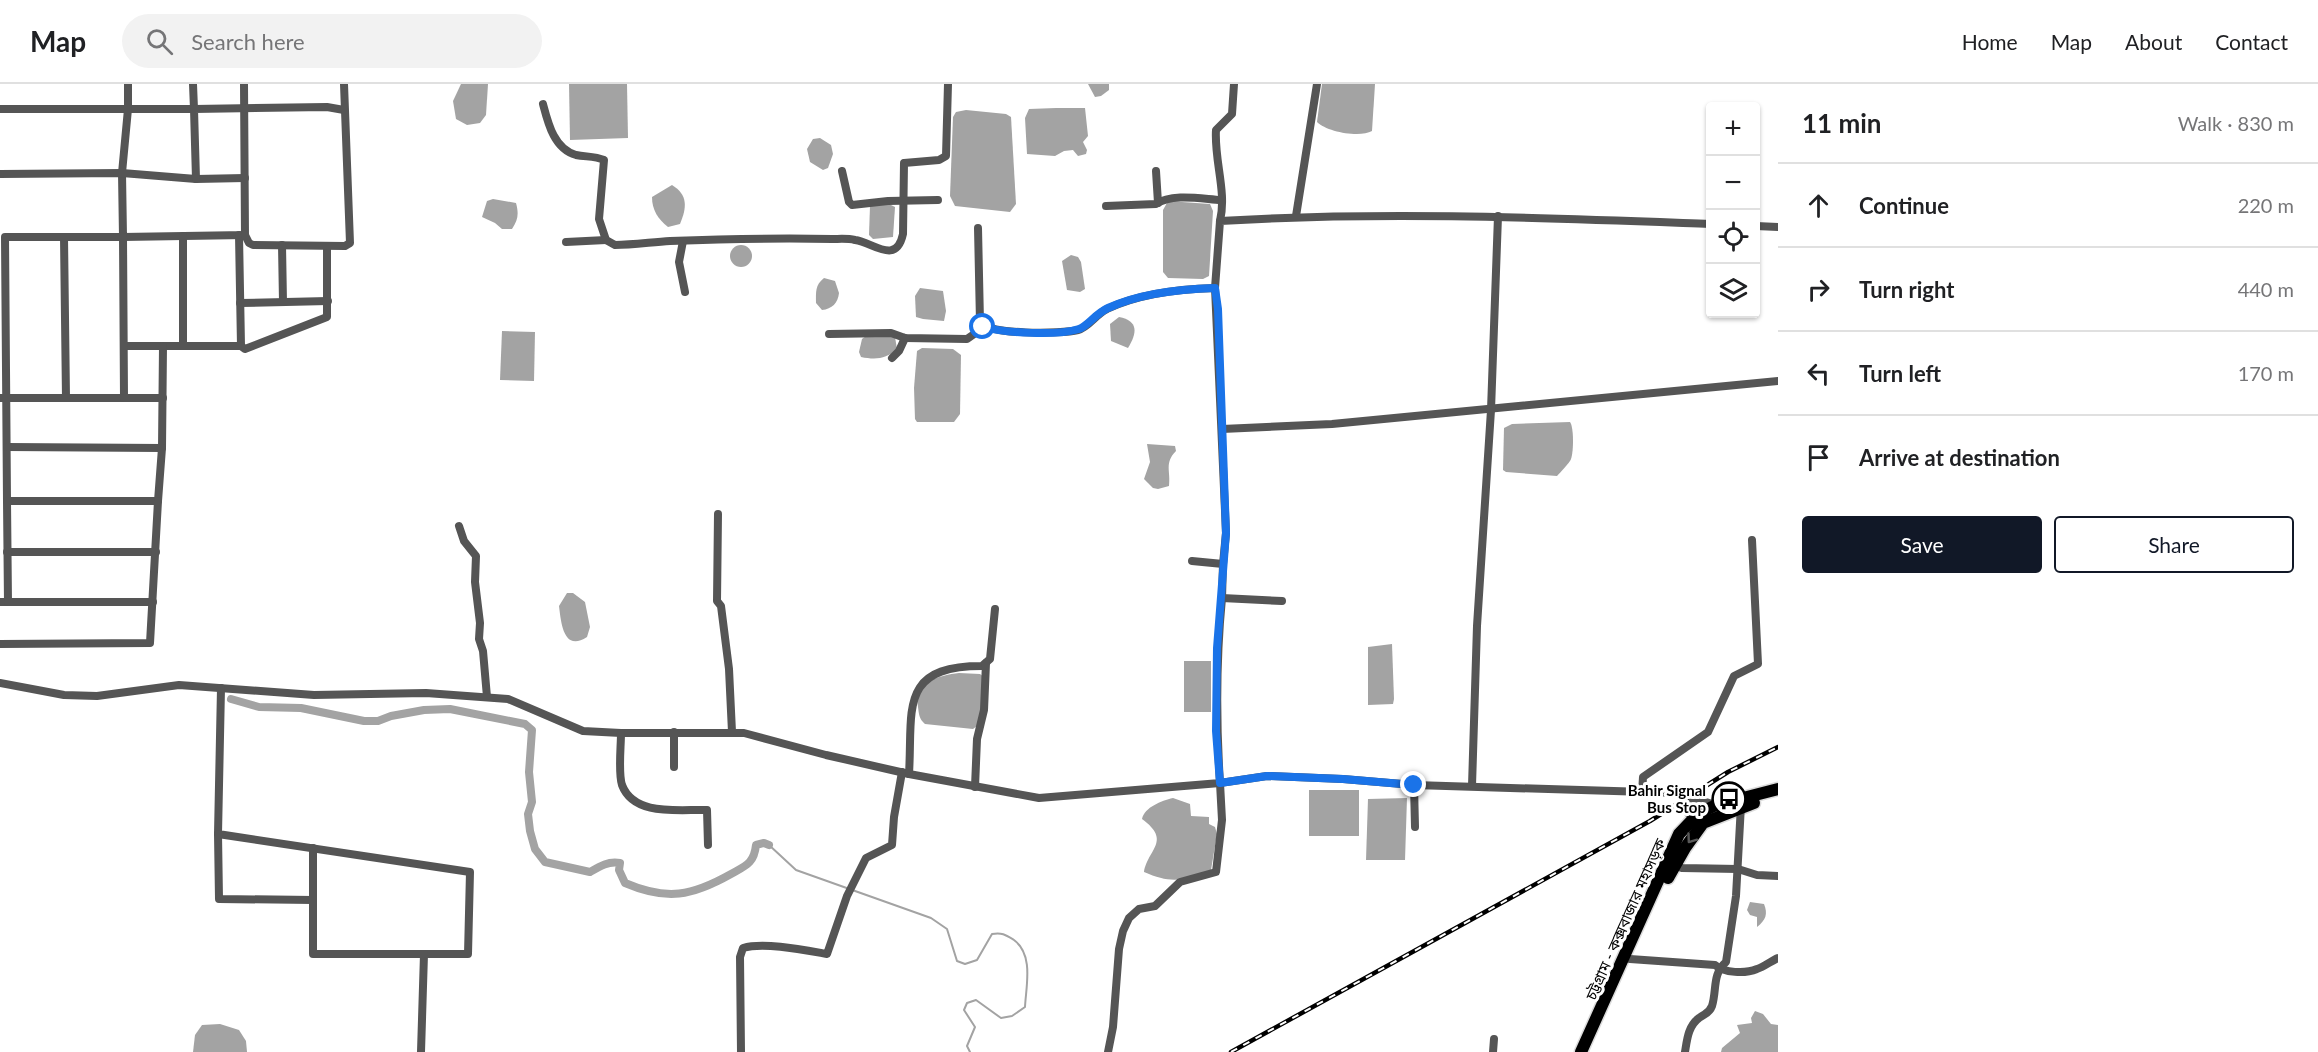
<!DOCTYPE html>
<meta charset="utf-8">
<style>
body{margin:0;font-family:Lato,"Noto Sans Bengali",sans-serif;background:#f2f2f2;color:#202124}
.controls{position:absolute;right:18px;top:18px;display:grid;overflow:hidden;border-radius:6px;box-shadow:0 2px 4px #0004}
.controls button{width:54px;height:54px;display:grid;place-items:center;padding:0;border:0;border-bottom:2px solid #e0e0e0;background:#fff;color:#202124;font:30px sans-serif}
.stop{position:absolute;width:18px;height:18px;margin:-14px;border:4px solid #1a73e8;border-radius:50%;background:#fff}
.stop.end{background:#1a73e8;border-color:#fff;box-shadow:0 2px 6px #0008}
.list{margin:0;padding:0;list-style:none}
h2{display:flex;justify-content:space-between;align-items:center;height:78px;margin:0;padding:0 24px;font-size:26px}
h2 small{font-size:20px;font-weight:400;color:#757577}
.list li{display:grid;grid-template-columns:39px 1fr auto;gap:18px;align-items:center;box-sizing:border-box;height:84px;padding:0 24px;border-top:2px solid #e0e0e0}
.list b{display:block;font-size:22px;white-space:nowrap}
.list em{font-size:20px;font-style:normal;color:#757577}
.actions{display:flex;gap:12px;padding:18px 24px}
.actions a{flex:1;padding:14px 0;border:2px solid #111827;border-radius:6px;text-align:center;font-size:21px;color:#111827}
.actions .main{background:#111827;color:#fff}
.icon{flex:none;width:33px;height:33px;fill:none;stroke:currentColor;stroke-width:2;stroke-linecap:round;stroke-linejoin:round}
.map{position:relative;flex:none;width:1778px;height:968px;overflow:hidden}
header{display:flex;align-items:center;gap:36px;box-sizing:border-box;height:84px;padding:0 30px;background:#fff;border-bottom:2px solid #e0e0e0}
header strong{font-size:28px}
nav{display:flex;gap:33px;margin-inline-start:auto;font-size:21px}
.search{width:420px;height:54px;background:#f2f2f2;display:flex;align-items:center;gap:15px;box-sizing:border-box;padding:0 21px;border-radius:33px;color:#757577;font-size:22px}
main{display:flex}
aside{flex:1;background:#fff}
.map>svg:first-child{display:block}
</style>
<header>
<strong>Map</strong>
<div class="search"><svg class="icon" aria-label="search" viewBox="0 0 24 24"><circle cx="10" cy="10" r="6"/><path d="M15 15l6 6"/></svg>Search here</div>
<nav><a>Home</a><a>Map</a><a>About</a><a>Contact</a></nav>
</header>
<main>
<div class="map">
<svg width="1778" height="968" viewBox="0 0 1778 968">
<rect width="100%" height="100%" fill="#fff"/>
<g fill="#a3a3a3">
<polygon points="461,0 488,0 486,31 480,39 467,41 456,35 453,17"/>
<polygon points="569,0 627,0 628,54 570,56"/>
<polygon points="1088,0 1109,0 1109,6 1101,12 1095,13"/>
<path d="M1322,0H1375L1372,47C1360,54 1327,48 1317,38Z"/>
<polygon points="1056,24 1085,24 1088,52 1083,58 1087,66 1086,70 1078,72 1073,66 1064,67 1055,72 1027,70 1025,34 1029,25"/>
<polygon points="966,26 1006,30 1011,33 1016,120 1010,128 955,122 950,112 953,33 956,28"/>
<polygon points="820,54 831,61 833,70 828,84 823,86 810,78 807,65 813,55"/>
<path d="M672,101C688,111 687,123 680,140L668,143C658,135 652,126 652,113Z"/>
<path d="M493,115L516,119C519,130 518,136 512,145H502L495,139L482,133L487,117Z"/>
<polygon points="1168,117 1210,120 1213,127 1209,192 1203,195 1168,194 1163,188 1163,126"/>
<polygon points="874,120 891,121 895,123 893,153 873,155 869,151 870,122"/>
<circle cx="741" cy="172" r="11"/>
<polygon points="1071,171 1078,173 1081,178 1085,205 1080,208 1067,206 1062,177"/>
<path d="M824,194L835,197L839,209C838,219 832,225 822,226L816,219C816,208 815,201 824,194Z"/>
<polygon points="920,204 943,207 946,227 944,237 923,235 916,233 915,212"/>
<path d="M1119,233C1139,237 1137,249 1128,264L1111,257L1110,240Z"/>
<polygon points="502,247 535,248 534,297 500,296"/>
<path d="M866,252L895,253L897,265C886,275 876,276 861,273L859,268L862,255Z"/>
<polygon points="922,264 953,265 961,271 960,330 954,338 917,338 915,335 914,304 917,267"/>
<path d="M1570,338C1574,343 1574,371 1570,377C1567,381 1561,388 1557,392L1506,388L1503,386L1504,344L1512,340Z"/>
<path d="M1147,360L1175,362L1176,367C1164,379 1171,387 1169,402L1158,405L1153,404L1144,395L1150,378Z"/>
<path d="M567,509H573L585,518L590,543L587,553C563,569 561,537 559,522Z"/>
<polygon points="1392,560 1394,615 1393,620 1368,621 1368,563"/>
<rect x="1184" y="577" width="27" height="51"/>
<path d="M959,589L980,590L984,593L981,628L977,642L973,645L925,640C919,635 919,630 918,623C914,598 940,591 959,589Z"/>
<rect x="1309" y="706" width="50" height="46"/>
<path d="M1173,714L1190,720L1191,732L1209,733V740L1215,743L1217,750L1211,786C1184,797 1171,800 1144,788C1148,765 1172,757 1142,735C1145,723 1161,717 1173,714Z"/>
<polygon points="1407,714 1405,776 1366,776 1368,715"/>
<path d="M1750,818L1764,820C1768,830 1766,836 1757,843V833L1750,831L1747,826Z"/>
<polygon points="1755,927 1763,930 1771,940 1778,941 1778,968 1721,968 1722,964 1740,949 1737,941 1752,939 1751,934"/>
<polygon points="220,940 239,946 246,957 247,968 193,968 195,951 202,941"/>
</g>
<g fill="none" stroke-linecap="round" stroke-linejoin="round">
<path stroke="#a3a3a3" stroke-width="2" d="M769,761L796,786L931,834L947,845L957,877L965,880L977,876L992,850C1002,848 1006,851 1014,856C1034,871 1026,902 1025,923L1012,932L1001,934L976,916L967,919L964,926L975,943L967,962L970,968"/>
<path stroke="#a3a3a3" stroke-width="8" d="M231,615L259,623L301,624L364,637H378L391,632L424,626L450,625L525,640L532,646L529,688L532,718L528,730L530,747L535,765L545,778L590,788C600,782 608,777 620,779L619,786L625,799C667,817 692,812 731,790C745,782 754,780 756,761L764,759L769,761"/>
<defs>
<g id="highway">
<polyline points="1668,794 1685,764 1703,739 1754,719"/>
<polyline points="1581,968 1679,750 1698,730 1716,721 1778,705"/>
</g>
</defs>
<use href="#highway" stroke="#dbdbdb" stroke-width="15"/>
<g stroke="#555" stroke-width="8">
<polyline points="128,0 128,25 194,25 193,0"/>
<path d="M543,20C548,39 554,65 576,71C586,73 595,72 604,76L599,135L606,156L615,161C633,161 652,158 670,157C724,155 778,154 832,155C839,155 847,154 855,156C873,158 896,182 903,150L904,79L939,76L946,72L948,0"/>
<polyline points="0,25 128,25 122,89 123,153 245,151 244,0"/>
<polyline points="842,87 849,118 852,121 888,117 938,116"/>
<polyline points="1156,87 1158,119"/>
<polyline points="0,90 122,89 196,95 245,94"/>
<polyline points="196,95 194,25 327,23 344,26"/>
<path d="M1106,122L1156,120C1172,109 1202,115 1221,116"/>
<polyline points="1296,132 1317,0"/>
<path d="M1220,137C1227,108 1214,76 1216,46L1232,30L1234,0"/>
<polyline points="1756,142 1778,143"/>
<polyline points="239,151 241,262 245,265 327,233 327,162"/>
<polyline points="245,151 249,159 253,161 345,162 350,159 344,0"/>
<polyline points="183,152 183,262"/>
<polyline points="64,153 66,314"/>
<polyline points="683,157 679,178 685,208"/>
<polyline points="566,158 606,156"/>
<polyline points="282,161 283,218"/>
<polyline points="1215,204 1226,449 1223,480"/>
<polyline points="240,219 328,217"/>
<path d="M980,238C987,251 1062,250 1078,246C1089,243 1096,230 1107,225C1140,209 1179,205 1215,204L1220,137C1384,127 1547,134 1710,140"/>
<polyline points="829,250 891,249 905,254 967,255 977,248 980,238 978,144"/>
<polyline points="124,262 241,262"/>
<polyline points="892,274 899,267 905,254"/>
<path d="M0,314H124L123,153H5C5,241 7,329 7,417"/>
<polyline points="124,314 163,314"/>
<polyline points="1222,345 1332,340 1778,297"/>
<polyline points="162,364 163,262"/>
<polyline points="718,430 717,517 721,522 729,585 732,648"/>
<polyline points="459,442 464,457 476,472 475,498 480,539 479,555 483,567 487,613"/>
<polyline points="7,468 156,468"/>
<polyline points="1192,477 1223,480 1222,514"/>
<polyline points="0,518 8,518 7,417 158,417 162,364 7,363"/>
<polyline points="8,518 153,518"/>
<polyline points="0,560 150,559 158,417"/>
<path d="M0,599L64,611L97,612L179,601L314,611L426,609L508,615L583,647L621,649H744L826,671L909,690C913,626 898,582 982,582L990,575L995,525"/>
<polyline points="221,604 218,750 470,788 468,870 424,870 421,968"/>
<path d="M621,649C621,663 618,689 622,701C634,733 680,725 707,726L708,761"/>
<polyline points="674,683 674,648"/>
<path d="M909,690L1039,714L1220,699C1216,637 1216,576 1222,514L1282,517"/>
<polyline points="1414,701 1415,743"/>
<polyline points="1472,702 1477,542 1491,326 1498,132"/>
<polyline points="975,703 977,655 984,626 986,579"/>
<polyline points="1642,709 1643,693 1708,648 1734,592 1758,580 1752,456"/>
<polyline points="1688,729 1691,714"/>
<polyline points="218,750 219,815 313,816"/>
<polyline points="313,764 313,870 424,870"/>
<polyline points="1674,781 1682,784 1738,785 1757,791 1778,792"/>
<path d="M1630,875L1715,881C1724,889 1745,890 1757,885C1764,883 1771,877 1778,874"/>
<path d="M741,968L740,873L743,864C764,858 804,866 827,870L847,812L866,774L892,761L894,733L902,688"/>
<polyline points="1108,968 1113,943 1119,865 1123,847 1129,834 1139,825 1155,822 1180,798 1216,788 1222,736 1220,699 1267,692 1343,695 1414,701 1679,709 1715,721"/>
<polyline points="1493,968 1494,955"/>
<path d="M1685,968C1687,956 1688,942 1699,934C1705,929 1709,930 1712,922C1717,906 1712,890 1726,878L1736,812L1741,721"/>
</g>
<use href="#highway" stroke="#000" stroke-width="12"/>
<defs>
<polyline id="rail" points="1231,968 1650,737 1728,688 1778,663"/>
</defs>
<use href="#rail" stroke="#000" stroke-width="4.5"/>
<use href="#rail" stroke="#fff" stroke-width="2" stroke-dasharray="7" stroke-linecap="butt"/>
</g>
<defs><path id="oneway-chevron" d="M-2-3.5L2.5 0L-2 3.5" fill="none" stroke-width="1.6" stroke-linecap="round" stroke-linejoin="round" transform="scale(1.5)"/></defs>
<use stroke="#595959" href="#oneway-chevron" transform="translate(1691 755) rotate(126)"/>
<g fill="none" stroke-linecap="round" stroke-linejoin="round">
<path stroke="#1a73e8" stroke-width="8" d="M983,243C1005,249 1057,252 1079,245C1088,242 1095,230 1108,224C1141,209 1179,205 1215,204L1218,225L1226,449L1217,564L1216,647L1220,699L1267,692L1343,695L1414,701"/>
</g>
<defs>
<symbol id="bus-ring" viewBox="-11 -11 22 22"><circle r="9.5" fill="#fff" stroke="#000" stroke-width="1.5"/><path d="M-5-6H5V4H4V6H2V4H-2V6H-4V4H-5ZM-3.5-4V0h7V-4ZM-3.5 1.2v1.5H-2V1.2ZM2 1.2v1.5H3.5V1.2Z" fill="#000"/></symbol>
</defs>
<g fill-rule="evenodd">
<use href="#bus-ring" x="1710" y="696" width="38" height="38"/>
</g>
<g text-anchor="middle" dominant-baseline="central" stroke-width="6" stroke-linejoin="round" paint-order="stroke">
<g font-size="15" font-weight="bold" fill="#000" stroke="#fff" text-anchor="end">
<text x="1706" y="706">Bahir Signal<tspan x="1706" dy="17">Bus Stop</tspan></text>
</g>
<g font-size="15" fill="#000" stroke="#fff">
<text transform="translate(1625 835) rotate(-66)">চট্টগ্রাম - কক্সবাজার মহাসড়ক</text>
</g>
</g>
</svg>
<div class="controls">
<button>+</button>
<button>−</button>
<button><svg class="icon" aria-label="locate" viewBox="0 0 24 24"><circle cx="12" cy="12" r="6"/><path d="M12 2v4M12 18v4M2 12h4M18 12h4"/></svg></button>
<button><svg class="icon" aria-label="layers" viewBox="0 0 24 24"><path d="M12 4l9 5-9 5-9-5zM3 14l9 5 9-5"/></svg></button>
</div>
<div class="stop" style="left:983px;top:243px"></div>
<div class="stop end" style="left:1414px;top:701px"></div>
</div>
<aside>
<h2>11 min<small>Walk · 830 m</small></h2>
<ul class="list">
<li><svg class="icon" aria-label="ahead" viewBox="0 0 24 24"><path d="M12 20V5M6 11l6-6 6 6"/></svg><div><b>Continue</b></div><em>220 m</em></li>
<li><svg class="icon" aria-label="right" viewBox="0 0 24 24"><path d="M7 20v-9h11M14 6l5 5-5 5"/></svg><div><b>Turn right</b></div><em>440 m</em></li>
<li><svg class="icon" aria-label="left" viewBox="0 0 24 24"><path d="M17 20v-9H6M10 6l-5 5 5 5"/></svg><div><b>Turn left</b></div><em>170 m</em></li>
<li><svg class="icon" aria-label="arrive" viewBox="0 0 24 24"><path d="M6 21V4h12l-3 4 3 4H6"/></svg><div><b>Arrive at destination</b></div></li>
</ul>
<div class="actions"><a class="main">Save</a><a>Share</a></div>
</aside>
</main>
